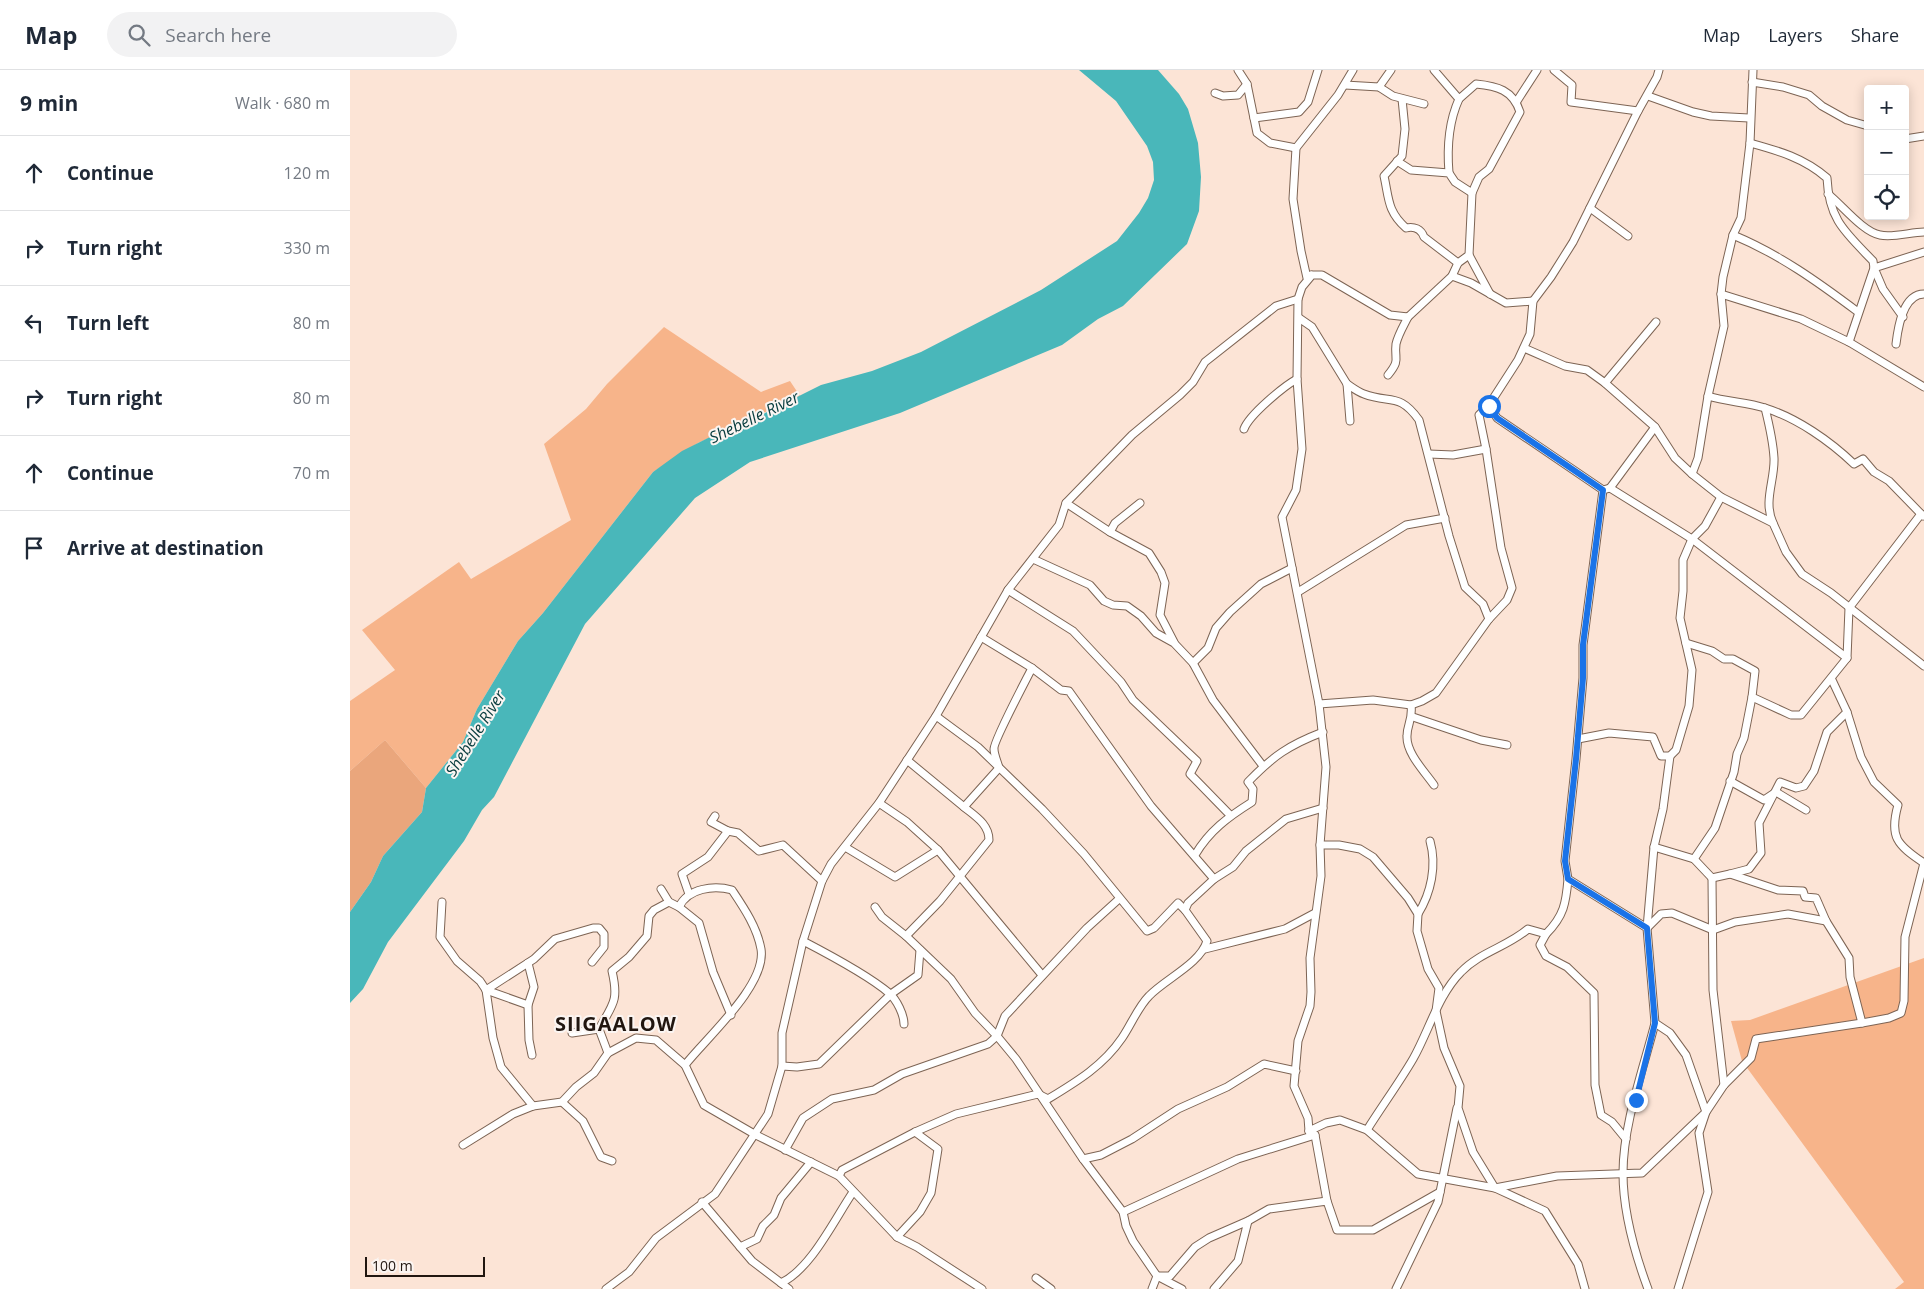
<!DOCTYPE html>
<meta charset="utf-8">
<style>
body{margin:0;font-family:"Open Sans",sans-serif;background:#f2f2f3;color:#1f2937}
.controls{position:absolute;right:15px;top:15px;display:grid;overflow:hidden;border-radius:5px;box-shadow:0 2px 12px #0003}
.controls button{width:45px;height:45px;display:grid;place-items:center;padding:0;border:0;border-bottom:1px solid #e0e1e3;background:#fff;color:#1f2937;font:25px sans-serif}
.scale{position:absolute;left:15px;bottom:12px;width:120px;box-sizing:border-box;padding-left:5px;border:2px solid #211610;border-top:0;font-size:14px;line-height:18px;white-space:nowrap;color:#211610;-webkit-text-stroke:4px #fbf5f2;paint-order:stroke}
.stop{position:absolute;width:15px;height:15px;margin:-11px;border:4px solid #1a73e8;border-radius:50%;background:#fff}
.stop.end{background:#1a73e8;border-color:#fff;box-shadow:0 1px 5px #0008}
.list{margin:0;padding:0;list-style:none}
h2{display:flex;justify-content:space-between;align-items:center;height:65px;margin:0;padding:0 20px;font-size:21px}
h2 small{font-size:16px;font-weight:400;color:#747a83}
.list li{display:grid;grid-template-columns:32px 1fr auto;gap:15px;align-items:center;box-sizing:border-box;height:75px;padding:0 20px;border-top:1px solid #e0e1e3}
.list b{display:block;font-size:19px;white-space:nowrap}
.list em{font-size:16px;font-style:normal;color:#747a83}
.icon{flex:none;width:28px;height:28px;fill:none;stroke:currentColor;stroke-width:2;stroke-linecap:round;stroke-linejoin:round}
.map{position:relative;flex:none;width:1574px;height:1219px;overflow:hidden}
header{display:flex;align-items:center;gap:30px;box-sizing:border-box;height:70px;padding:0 25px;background:#fff;border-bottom:1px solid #e0e1e3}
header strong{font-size:24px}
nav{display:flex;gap:28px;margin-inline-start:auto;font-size:18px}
.search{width:350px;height:45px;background:#f2f2f3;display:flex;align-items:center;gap:12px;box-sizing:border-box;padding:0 18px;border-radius:28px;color:#747a83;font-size:19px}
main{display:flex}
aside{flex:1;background:#fff}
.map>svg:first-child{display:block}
</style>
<header>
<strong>Map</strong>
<div class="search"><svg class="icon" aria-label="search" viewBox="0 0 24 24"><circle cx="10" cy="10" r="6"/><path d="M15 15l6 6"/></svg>Search here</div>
<nav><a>Map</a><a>Layers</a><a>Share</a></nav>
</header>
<main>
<aside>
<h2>9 min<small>Walk · 680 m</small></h2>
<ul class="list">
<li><svg class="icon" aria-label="ahead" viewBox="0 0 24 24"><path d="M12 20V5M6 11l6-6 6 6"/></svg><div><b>Continue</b></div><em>120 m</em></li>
<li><svg class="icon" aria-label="right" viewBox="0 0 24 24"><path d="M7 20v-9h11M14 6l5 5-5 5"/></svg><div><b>Turn right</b></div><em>330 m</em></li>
<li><svg class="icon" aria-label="left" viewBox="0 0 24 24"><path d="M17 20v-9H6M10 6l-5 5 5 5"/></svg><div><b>Turn left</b></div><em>80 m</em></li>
<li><svg class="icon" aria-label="right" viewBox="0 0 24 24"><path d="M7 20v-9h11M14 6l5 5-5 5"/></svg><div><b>Turn right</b></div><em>80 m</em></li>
<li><svg class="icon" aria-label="ahead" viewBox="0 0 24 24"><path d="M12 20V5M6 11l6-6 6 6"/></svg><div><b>Continue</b></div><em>70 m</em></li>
<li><svg class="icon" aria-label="arrive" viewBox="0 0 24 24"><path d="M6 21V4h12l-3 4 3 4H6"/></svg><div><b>Arrive at destination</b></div></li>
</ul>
</aside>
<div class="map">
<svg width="1574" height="1219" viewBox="0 0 1574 1219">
<rect width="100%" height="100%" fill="#fce4d6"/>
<g fill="#f7b48a">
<polygon points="314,257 411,322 440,311 450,326 348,373 303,402 193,543 168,571 127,639 113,672 76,718 35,670 0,701 0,631 45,600 12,560 109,492 121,509 221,450 194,374 236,339 257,314"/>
<polygon points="1574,888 1574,1219 1545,1219 1554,1212 1392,991 1381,951 1400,950"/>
</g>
<polygon fill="#eaa67c" points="35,670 76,718 72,742 33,786 21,812 0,842 0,701"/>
<polygon fill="#49b7ba" points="729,0 808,0 829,24 838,39 848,73 851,107 849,141 837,174 773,236 748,249 712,275 550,343 400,392 345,428 235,554 144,727 132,740 114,771 38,872 13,919 0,933 0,842 21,812 33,786 72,742 76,718 113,672 127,639 168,571 193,543 303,402 332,381 364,365 383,359 471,315 522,301 571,282 691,220 767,171 789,143 798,128 804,110 803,92 797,76 766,31"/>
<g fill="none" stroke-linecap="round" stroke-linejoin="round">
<defs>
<g id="minor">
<polyline points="888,0 897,14 907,63 920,73 946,78"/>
<path d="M1084,0L1109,29L1126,14C1147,16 1163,20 1170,42L1139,99L1129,107L1122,123L1119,185L1108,193L1102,206"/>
<polyline points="1204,0 1222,15 1221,32 1288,41"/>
<polyline points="1309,0 1307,7 1288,41 1223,172 1201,207 1183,231 1180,264 1168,290 1139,335 1147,348 1253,420 1233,575 1233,608 1226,689 1215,791 1218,809 1297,858 1305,953 1320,963 1336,985 1356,1042 1349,1063 1358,1122 1328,1219"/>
<polyline points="1402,12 1433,17 1459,25 1472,36 1497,50 1518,56"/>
<polyline points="995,15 1029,17 1043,26 1074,34"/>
<polyline points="1029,17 1041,0"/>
<polyline points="865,23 873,26 888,25 897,14"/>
<polyline points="1298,26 1343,42 1361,46 1399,48"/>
<path d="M1052,29L1055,59L1052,86L1034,106C1039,128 1037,141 1056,158C1064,156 1071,159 1074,167L1108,193"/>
<polyline points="1167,31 1187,0"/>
<polyline points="904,48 949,42 958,32 968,0"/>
<polyline points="1555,69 1574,66"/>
<path d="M1400,73C1429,81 1454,88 1477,108C1479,150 1495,162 1523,191L1524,198L1499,272"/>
<polyline points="1047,91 1061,100 1099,103 1105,112 1122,123"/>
<path d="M1099,103C1097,79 1099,51 1109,29"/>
<path d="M1478,124C1492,135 1513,162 1530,165C1543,168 1561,162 1574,162"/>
<polyline points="1240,138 1278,166"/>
<path d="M1383,165C1429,184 1468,212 1508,242"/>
<polyline points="1119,185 1140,224"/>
<polyline points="961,205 957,208 951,181 943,129 946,78 988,25 1003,0"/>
<polyline points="1371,224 1451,249 1499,272 1574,317"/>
<polyline points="948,229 947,309 952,379 946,420 932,447 969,634 976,697 970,775 971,806 960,888 961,922 960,936 948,971 944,1016 958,1048 959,1061"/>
<polyline points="1553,247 1533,219 1524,198 1574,182"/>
<polyline points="949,248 962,257 997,314 1000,351"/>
<path d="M1546,274C1548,257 1553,224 1574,224"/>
<polyline points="1174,278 1215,296 1237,300 1255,313 1305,357 1325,388 1342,404 1348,388 1358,326 1374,256 1371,224 1373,207 1383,165 1391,148 1400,73 1403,0"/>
<path d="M1038,305C1051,289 1044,290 1046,274C1048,265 1054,255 1058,247"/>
<polyline points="1255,313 1306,252"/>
<path d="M997,314C1003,318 1008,322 1014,324C1040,334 1049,322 1069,350L1099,466L1115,517L1133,534L1139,549"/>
<path d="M1358,326C1377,332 1397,332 1415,338C1447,348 1480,371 1504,394L1513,389L1524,402L1539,411L1573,446"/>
<path d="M1415,338C1419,354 1423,371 1424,388C1425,410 1413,431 1423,453"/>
<path d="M894,359C899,345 934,316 947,309"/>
<polyline points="1079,384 1103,385 1136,379"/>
<polyline points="1342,404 1371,427 1423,453 1436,482 1452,504 1481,523 1574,596"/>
<polyline points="1260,418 1305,357"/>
<polyline points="1253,420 1260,418 1342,469 1497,588"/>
<polyline points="716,433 760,462"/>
<polyline points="790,433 765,453 760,462 799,483 811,502 815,513 810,545 824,572"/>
<polyline points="683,489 740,515 754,531 763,535 777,536 791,546 806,563 824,573 843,593 863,630 913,696"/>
<polyline points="658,520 723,561 771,612 783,630 847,691 840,704 880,745"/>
<polyline points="948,522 1056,455 1095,448"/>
<polyline points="631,567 682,598 711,620 719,621 801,736 864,809"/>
<polyline points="1336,573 1362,581 1374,589 1383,589 1405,601 1402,627 1441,645 1451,645 1497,588 1499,538 1571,444"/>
<polyline points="843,593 858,578 866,558 880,542 911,514 942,498"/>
<polyline points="969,634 1023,630 1061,635 1072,631 1086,623 1139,549 1157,530 1162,518 1151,478 1136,379 1129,345 1139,335"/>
<path d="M1061,635C1063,650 1057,654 1057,666C1056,683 1075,702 1084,715"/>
<polyline points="586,646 628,677 692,739 734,784 797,861 804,858 828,833 835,840"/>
<polyline points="1063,647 1131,670 1157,675"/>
<polyline points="1228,669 1259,663 1303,667 1311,686 1320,686 1326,680 1339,636 1342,600 1330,548 1333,521 1333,490 1342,469 1355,456 1371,427"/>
<polyline points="1320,686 1313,739 1304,777 1344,789 1362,808 1380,804 1428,820 1453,821 1455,827 1466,828 1476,851 1499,888 1500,907 1512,953"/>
<polyline points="557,690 614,737"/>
<polyline points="1380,711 1414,730 1426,722 1456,740"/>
<polyline points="529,733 557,752 588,780 692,905"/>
<polyline points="365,746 361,752 378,761 388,763 409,781 433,775 472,811"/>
<polyline points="970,775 989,775 1010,779 1023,787 1058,828 1068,844 1067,861 1078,899 1089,918 1086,941 1094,978 1110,1016 1108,1038 1123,1082 1145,1118 1195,1141 1228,1194 1235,1219"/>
<polyline points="495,777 545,807 588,780"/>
<path d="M845,785C859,761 878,747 902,732L903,719L898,712C923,686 939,675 973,662"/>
<polyline points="1344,789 1365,758 1384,702 1387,684 1394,668 1402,627"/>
<polyline points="1380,804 1399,799 1411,783 1409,753 1430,712 1446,718 1454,716 1464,701 1477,662 1497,642 1482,610"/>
<polyline points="1362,808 1363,920 1374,1015"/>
<polyline points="311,819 319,832 329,837 349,853 363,902 381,945"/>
<polyline points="339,824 332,804 358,787 378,761"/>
<polyline points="92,832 90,867 107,891 130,911 136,920 143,968 151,997 183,1036"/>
<path d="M329,837C338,818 364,815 382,820C394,838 407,857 411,879C417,915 356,968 335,995"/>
<polyline points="525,837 532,847 556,866 601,909 625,943 647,966 666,989 733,1089 773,1142 776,1156 783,1171 807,1206 802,1219"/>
<path d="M1068,844C1081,823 1087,796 1080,771"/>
<polyline points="1297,858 1311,844 1322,843 1363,860 1385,852 1438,844 1476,851"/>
<polyline points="1297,858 1304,777"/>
<polyline points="1196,864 1190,875 1196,886 1217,897 1244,923 1245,1015 1251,1045 1262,1052 1276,1069"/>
<path d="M556,866L590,831L639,770C639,754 625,746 614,737L649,698C648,693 644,685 644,679C643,672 676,610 682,598"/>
<path d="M453,871C478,884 518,905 539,923C547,930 554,945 554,954"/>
<polyline points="855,879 935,859 965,843"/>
<polyline points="178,893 184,917 178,935 179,970 182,985"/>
<polyline points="136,920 184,889 205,869 243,858 249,858 254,864 254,877 242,892"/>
<polyline points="136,920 178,935"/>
<path d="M249,959C263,934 269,931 262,901L279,887L297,866L299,846L304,840L319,832"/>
<polyline points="249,959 258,983"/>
<polyline points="222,963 249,959"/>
<polyline points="432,996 447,997 469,994 541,924 568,905 570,880"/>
<polyline points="212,1032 233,1051 251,1087 262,1091"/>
<path d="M1017,1060C1032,1036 1049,1013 1063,989C1079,961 1088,925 1111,902C1130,882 1157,877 1178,859L1196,864C1214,846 1216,833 1218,809"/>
<path d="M959,1061L976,1053L990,1050L1017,1060L1068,1104L1145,1118L1207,1106L1292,1103L1356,1042L1374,1015L1401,988L1406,969L1512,953L1539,948L1551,943L1554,931L1555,867L1574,793C1547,775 1539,767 1548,735L1524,712L1511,687L1497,642"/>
<polyline points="965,1065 977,1131"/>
<polyline points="113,1075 163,1044 183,1036 212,1032 226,1017 244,1003 258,983 286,968 306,970 335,995 354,1035 406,1065 489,1106 547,1167 567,1177 632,1219"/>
<polyline points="435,1080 453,1048 482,1029 524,1020 552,1004 638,974 647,966 655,946 737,858 769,829"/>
<polyline points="733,1089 751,1085 782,1069 828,1039 877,1017 914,994 946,1001"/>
<path d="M489,1106L492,1100L565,1062L606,1044L688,1024L698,1029C726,1012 753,996 772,968C781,955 788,937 799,926C815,909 850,894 857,871L835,840L838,833L864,809L883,797L896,781L936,749L973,738"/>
<polyline points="352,1132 402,1191 439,1219"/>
<polyline points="773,1142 888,1089 965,1065 959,1061"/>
<polyline points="898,1151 919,1139 977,1131 987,1160 1023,1160 1090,1122"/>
<polyline points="547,1167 570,1142 581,1123 588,1079 565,1062"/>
<polyline points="390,1177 407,1169 413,1156 424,1145 431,1128 461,1092"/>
<polyline points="686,1208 701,1219"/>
<path d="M431,1213C461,1199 484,1150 503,1122"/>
<polyline points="256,1219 279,1202 306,1168 365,1124 418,1044 432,996 432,963 453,871 472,811 481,794 529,733 586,646 658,520 709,455 716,433 782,365 830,325 843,312 855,292 926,236 948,229 952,217 962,205 972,205 1040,245 1058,247 1102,206 1121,213 1156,233 1183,231"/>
<polyline points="832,1219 807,1206 820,1206 845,1177 859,1168 898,1151 888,1191 864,1219"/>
<polyline points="1046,1219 1088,1132 1107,1038"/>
<path d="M1298,1219C1285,1184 1273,1141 1273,1103C1273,1055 1293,1000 1305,953"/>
</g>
</defs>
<use href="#minor" stroke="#7d6454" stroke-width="9"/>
<use href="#minor" stroke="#fff" stroke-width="7"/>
</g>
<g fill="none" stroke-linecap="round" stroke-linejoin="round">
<polyline stroke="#1a73e8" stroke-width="6" points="1139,336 1147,348 1253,420 1233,575 1233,608 1226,689 1215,791 1218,809 1297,858 1305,953 1286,1030"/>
</g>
<g text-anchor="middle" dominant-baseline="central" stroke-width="4" stroke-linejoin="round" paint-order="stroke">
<g font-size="16" font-style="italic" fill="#083c3e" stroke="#fbf5f2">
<text transform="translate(404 347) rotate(-26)">Shebelle River</text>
<text transform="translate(125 663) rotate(-58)">Shebelle River</text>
</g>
<g font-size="20" font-weight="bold" letter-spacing="1" fill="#211610" stroke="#fbf5f2">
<text x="266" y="953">SIIGAALOW</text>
</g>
</g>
</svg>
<div class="controls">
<button>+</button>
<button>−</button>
<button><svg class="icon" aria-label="locate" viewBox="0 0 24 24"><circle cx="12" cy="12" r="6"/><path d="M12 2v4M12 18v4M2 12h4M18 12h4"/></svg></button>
</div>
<div class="scale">100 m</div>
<div class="stop" style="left:1139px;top:336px"></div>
<div class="stop end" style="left:1286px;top:1030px"></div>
</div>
</main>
